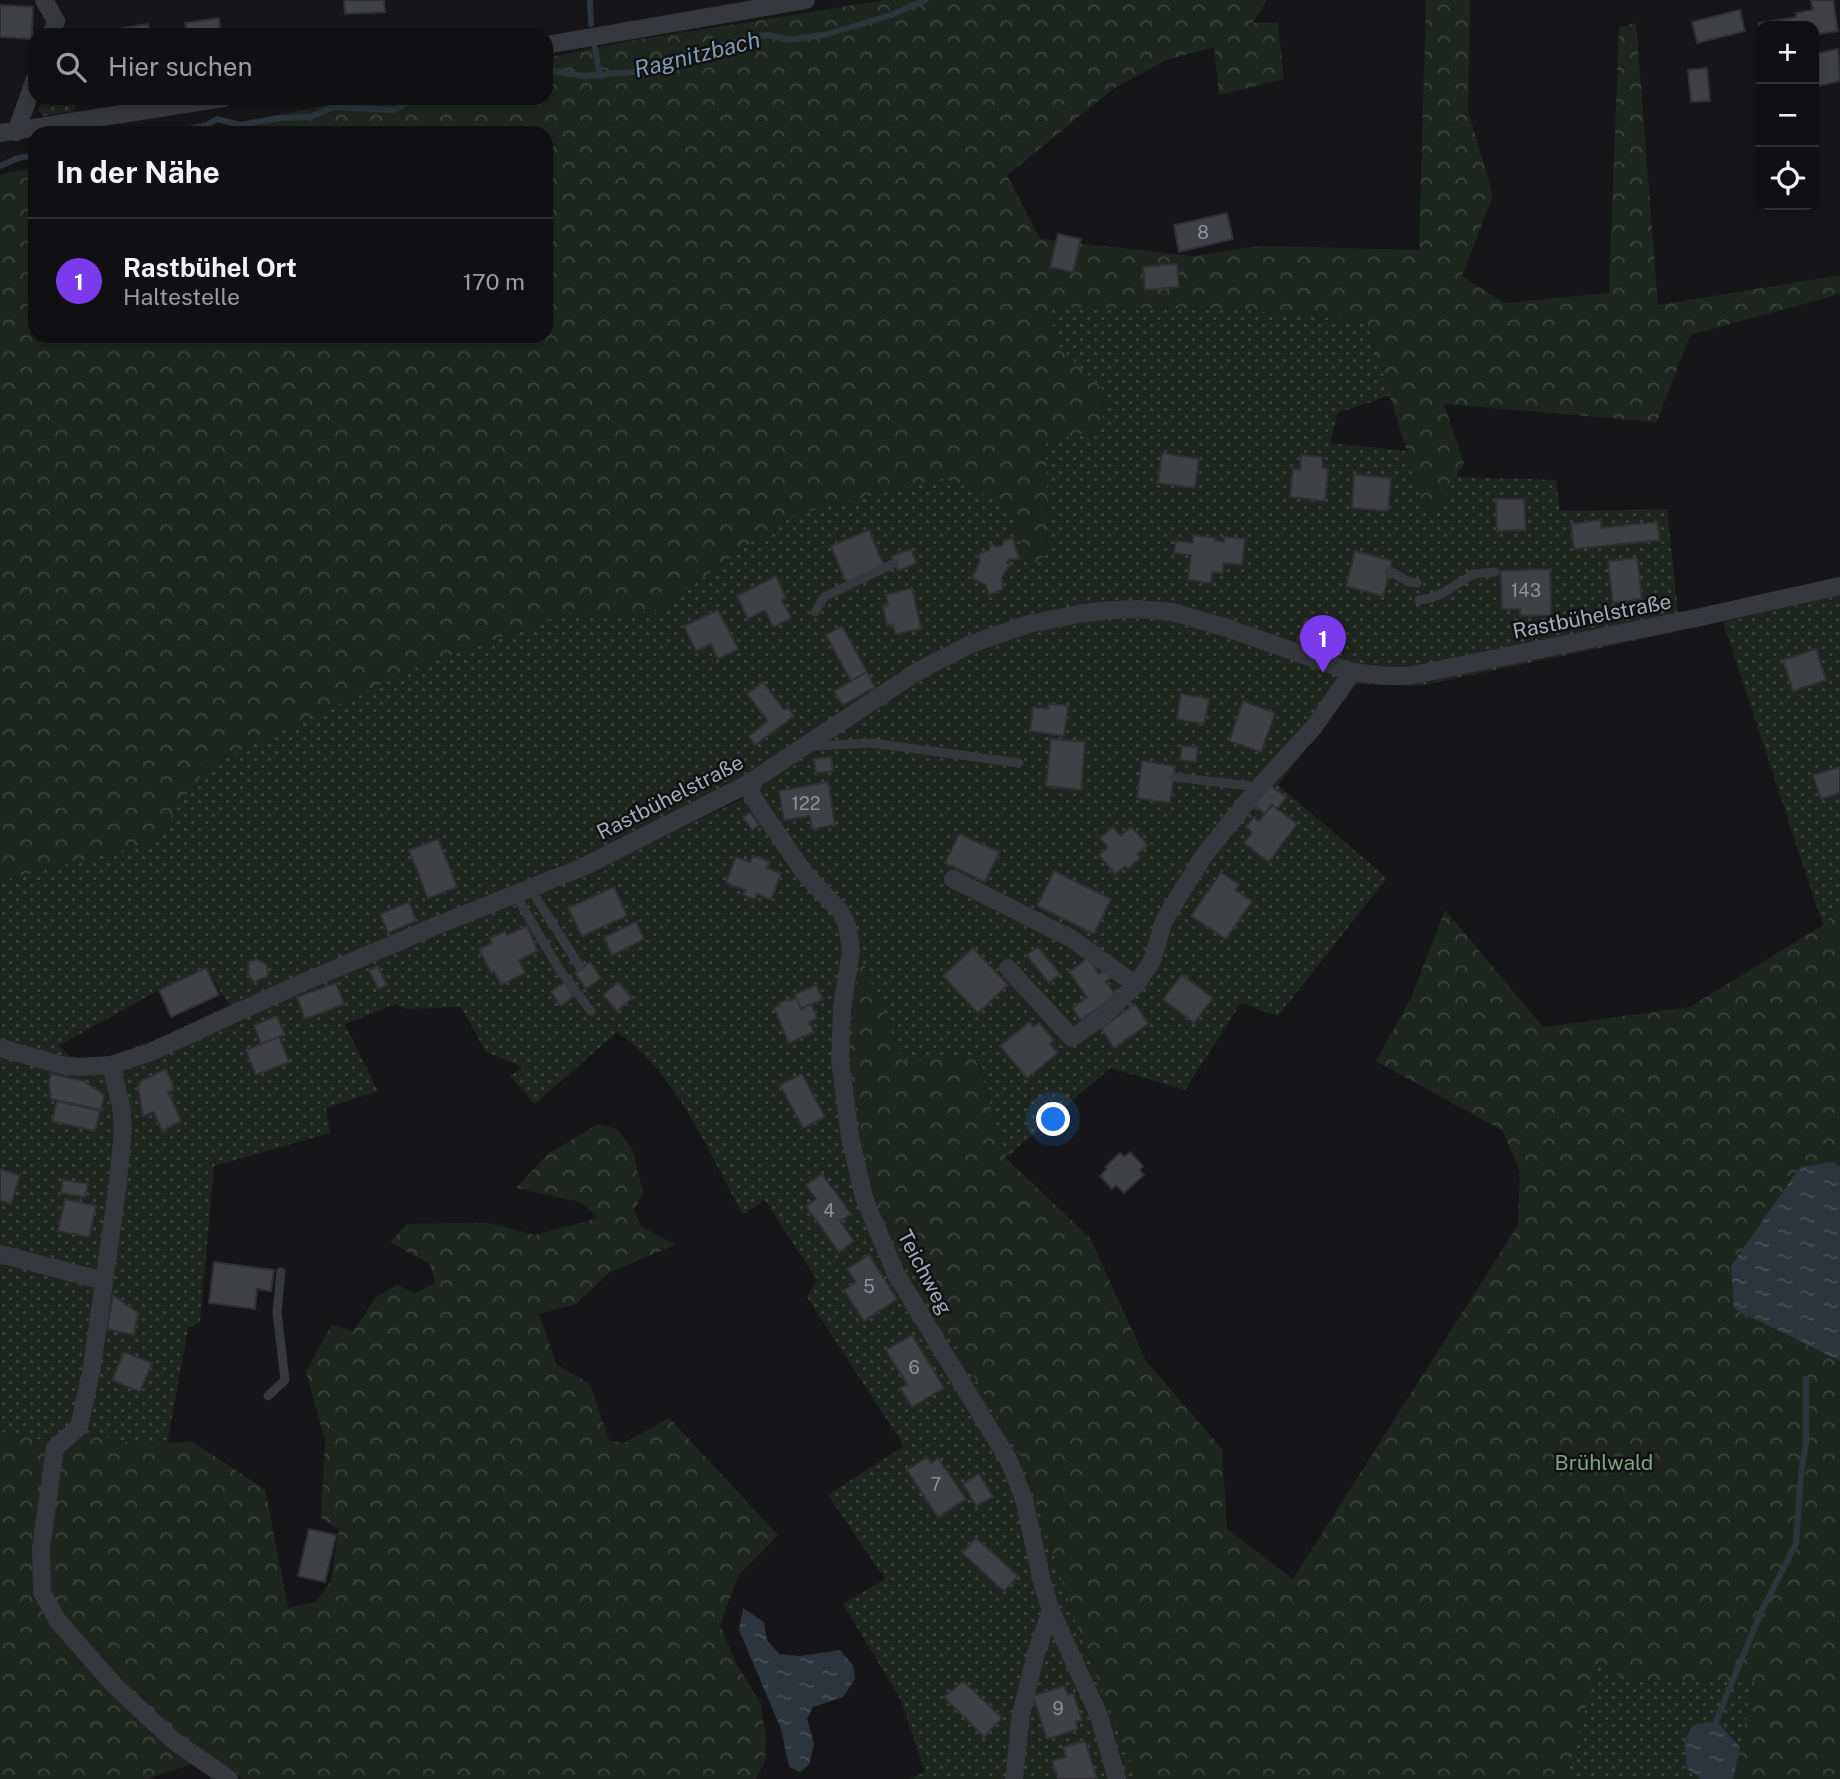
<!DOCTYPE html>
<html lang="de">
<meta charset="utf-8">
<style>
body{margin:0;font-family:"Public Sans",sans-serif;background:#19191b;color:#f1f3f6}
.controls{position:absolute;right:21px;top:21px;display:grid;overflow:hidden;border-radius:14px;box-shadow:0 4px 10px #0003}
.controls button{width:63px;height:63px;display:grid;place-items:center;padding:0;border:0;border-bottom:2px solid #303032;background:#101012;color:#f1f3f6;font:35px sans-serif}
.you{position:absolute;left:1054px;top:1120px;width:24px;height:24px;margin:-18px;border:5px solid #fff;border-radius:50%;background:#1a73e8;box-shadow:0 0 0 10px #1a73e833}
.badge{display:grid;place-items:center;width:46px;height:46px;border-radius:50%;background:#7c3aed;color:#fff;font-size:23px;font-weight:700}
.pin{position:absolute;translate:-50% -58px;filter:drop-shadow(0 2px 4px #0008)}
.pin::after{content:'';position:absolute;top:37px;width:24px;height:21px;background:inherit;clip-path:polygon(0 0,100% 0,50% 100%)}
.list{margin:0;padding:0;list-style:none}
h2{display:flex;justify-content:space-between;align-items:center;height:91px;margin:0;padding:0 28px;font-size:30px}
h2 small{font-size:23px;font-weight:400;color:#9c9d9f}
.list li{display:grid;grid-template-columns:46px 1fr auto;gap:21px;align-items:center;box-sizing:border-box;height:126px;padding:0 28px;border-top:2px solid #303032}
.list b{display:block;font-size:26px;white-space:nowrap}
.list p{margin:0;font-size:23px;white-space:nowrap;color:#9c9d9f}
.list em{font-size:23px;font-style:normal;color:#9c9d9f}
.icon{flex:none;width:38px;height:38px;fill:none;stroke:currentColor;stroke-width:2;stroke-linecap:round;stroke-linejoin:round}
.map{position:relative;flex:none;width:1840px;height:1779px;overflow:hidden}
.search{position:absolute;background:#101012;box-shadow:0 4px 10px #0003;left:28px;top:28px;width:525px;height:77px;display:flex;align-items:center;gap:18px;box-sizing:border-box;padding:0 24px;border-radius:21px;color:#9c9d9f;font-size:26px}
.panel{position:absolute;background:#101012;box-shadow:0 4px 10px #0003;left:28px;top:126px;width:525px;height:217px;border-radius:21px}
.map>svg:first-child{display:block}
</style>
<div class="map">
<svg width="1840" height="1779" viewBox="0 0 1840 1779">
<defs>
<pattern id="green-dots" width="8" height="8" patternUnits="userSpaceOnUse" patternTransform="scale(1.75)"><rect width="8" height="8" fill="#1e261f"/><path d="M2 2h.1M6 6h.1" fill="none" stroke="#3c433d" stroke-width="1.8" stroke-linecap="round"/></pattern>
<pattern id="forest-crowns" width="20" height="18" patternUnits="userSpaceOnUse" patternTransform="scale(1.75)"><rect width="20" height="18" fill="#1e261f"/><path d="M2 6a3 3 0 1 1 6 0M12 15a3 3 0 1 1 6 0" fill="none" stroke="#3c433d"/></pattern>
<pattern id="water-ripples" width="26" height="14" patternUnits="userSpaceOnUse" patternTransform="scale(1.75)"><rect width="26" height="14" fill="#2c353c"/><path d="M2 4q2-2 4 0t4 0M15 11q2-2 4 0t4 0" fill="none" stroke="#485056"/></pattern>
</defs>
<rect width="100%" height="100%" fill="#161618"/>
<g fill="url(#green-dots)" fill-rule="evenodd">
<polygon points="42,98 78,98 74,111 43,116 39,111"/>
<path d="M1049,307L1240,309L1367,322L1390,396L1338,412L1330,443L1407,451L1429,522L1456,477L1556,480L1560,511L1667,509L1680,631L1420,686L1357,684L1278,785L1387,878L1278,1016L1241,1003L1185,1090L1110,1068L1006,1158L977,1058L903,1061L860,957L873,1198L904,1257L1021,1457L1080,1635L1138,1779H908L925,1772L901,1700L843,1604L885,1579L828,1495L904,1446L807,1297L817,1280L765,1200L743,1215C708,1151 678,1075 617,1032L535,1104L510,1076L523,1067L486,1052L461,1007L407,1009L396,1004L345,1024L378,1091L326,1108L330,1133L214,1166L200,1322L188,1328L167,1444L150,1446L96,1436L41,1440L0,1432V881L151,843L209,765L413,669L568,613L652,615L786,517L943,478L1008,503L1031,568L1048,551L1046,441L1101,430L1105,392L1057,344ZM747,776L758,791L580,877L494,912L489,899L590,855ZM206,968L229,1005L157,1039L97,1061L73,1058L58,1046L159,990Z"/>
<polygon points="1840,595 1840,906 1823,925 1723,622"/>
<polygon points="1599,1662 1628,1682 1755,1681 1733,1779 1565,1779"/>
</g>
<g fill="url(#forest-crowns)">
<polygon points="885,0 1267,0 1253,23 1278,23 1284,79 1219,95 1214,47 1166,60 1113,89 1007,175 1040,239 1193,256 1257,246 1419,250 1426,0 1470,0 1468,111 1493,195 1462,276 1504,303 1609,293 1619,27 1636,23 1658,305 1840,275 1840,294 1690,335 1657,422 1444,404 1464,463 1429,523 1367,322 1240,309 1050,307 1057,344 1105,392 1101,430 1046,441 1048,551 1031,569 1008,503 943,478 786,517 652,615 568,613 413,669 209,765 151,843 0,881 0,175 35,167 35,336 546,336 546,133 195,133 359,98 546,98 546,58 629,41"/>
<polygon points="1840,906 1840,1167 1833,1162 1734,1309 1840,1361 1840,1779 1733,1779 1755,1681 1628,1682 1599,1663 1565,1779 1138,1779 1080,1635 1021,1457 904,1257 873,1198 850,1066 860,955 903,1061 976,1057 1006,1158 1090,1238 1146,1361 1222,1449 1227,1529 1293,1579 1518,1225 1520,1172 1503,1131 1376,1061 1411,998 1445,910 1543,1027 1690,1007 1823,925"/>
<polygon points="598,1124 617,1129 632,1149 643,1192 634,1210 641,1226 675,1245 610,1272 576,1304 539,1314 556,1364 590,1384 609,1440 624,1443 669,1418 778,1535 738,1576 720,1625 736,1663 760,1702 766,1738 765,1761 756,1779 244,1779 210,1758 147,1779 0,1779 0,1432 41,1440 96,1436 150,1446 191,1441 265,1489 288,1608 316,1602 331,1581 339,1529 321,1518 325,1441 306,1372 332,1324 353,1332 375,1298 397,1285 415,1293 435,1283 430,1264 390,1242 407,1224 488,1223 535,1235 599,1218 580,1202 516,1188 548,1154"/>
</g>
<g fill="url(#water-ripples)">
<polygon points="1833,1162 1840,1167 1840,1361 1734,1309 1731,1266 1800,1167"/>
<polygon points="743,1608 764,1622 767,1640 779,1654 800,1656 840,1650 853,1665 855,1679 843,1697 813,1707 807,1719 814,1744 809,1765 800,1772 789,1767 781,1729 739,1630"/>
<polygon points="1716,1721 1740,1747 1733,1779 1702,1779 1687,1769 1684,1741 1693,1725"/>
</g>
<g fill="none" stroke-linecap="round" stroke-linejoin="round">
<g stroke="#2c353c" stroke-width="6">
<polyline points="590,0 591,24"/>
<polyline points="595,48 600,76"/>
<polyline points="546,72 554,71 583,76 646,71 673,57 767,35 790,40 828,34 891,15 926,0"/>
<polyline points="171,133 207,125 217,119 241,125 278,118 310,117 333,107 395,110 416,98"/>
<polyline points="0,166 18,158 35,155"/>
<polyline points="1716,1726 1716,1721 1761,1612 1796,1544 1801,1474 1806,1442 1806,1379"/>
</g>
</g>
<g fill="#404145" stroke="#303034" stroke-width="2">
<polygon points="344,0 384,0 385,12 345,14"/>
<polygon points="1811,0 1833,0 1838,31 1814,35 1814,26 1761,26 1761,38 1759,23 1797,17 1796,13 1813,10"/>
<polygon points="0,5 33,7 32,39 0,37"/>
<polygon points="1740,10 1745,31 1697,43 1692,22"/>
<polygon points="219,18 221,35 187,35 185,23"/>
<polygon points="148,24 150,35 118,35 117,29"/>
<polygon points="1838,49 1840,81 1814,87 1814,54"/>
<polygon points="1707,68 1710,101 1691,102 1688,70"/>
<polygon points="1227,213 1233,239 1179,252 1174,225"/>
<polygon points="1058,234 1081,239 1073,272 1050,267"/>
<polygon points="1177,264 1179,287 1145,290 1143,267"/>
<polygon points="1162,453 1199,459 1195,488 1158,483"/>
<polygon points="1301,455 1322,457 1322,468 1328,469 1325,501 1290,497 1293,469 1300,470"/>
<polygon points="1354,475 1391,478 1388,511 1352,508"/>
<polygon points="1496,499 1524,499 1526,530 1497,531"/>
<polygon points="1601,520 1601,528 1657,522 1660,540 1574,549 1571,524"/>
<polygon points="869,530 884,566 846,582 831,546"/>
<polygon points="1193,535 1216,538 1215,541 1224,542 1224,537 1245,539 1242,565 1224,563 1223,573 1212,572 1211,583 1188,580 1191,555 1174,553 1176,541 1193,543"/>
<polygon points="1013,539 1019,559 1009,559 1007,563 1010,565 1002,577 1003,589 989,595 986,585 972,578 980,561 978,554 989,550 991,544 997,547 1002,545 1004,540"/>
<polygon points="911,549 916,563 898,571 892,556"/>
<polygon points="1355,551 1392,561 1383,596 1346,586"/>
<polygon points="1637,558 1642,599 1613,603 1608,561"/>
<polygon points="1550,569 1551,615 1520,616 1520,609 1502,609 1501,571"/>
<polygon points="776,576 786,598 782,600 791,618 773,627 765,610 748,619 737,596"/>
<polygon points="912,588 921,629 895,634 893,624 887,626 883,607 888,606 886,595"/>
<polygon points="718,610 738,649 718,659 711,644 696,651 684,626"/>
<polygon points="1305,618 1336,631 1328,652 1297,640"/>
<polygon points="842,626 867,672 851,681 826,635"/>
<polygon points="1816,649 1826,680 1793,691 1783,660"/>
<polygon points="867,672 875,687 843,705 834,691"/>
<polygon points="763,682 784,710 788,707 794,716 755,745 749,736 768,721 747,694"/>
<polygon points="1181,694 1209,699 1204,724 1177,719"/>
<polygon points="1243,701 1275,713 1261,752 1229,741"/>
<polygon points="1049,704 1068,706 1064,736 1030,731 1033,707 1048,709"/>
<polygon points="1051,739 1085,742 1081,790 1046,786"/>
<polygon points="1182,746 1198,747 1196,762 1180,760"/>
<polygon points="831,757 833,771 816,773 814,759"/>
<polygon points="1142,761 1175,766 1170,803 1137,798"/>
<polygon points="1840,767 1840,793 1821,799 1813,775"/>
<polygon points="828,782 835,825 812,829 810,816 784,820 779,791"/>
<polygon points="1270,785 1286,797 1277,809 1272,805 1265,814 1254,806"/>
<polygon points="1272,805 1297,824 1269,862 1244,843 1252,833 1246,827 1254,817 1259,821"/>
<polygon points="750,812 759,825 752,830 743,817"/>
<polygon points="1113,827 1121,836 1131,827 1148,845 1137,854 1140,858 1128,869 1125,866 1115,874 1099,855 1108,847 1100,838"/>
<polygon points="959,834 999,852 985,882 945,863"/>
<polygon points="438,839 457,887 428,898 409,850"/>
<polygon points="753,856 770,862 767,868 781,873 771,900 757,894 755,899 743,895 745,890 726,883 736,857 750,862"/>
<polygon points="1054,871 1111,899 1094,934 1037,906"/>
<polygon points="1221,872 1239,885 1235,890 1252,901 1226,939 1191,916"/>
<polygon points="614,887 627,916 582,936 568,908"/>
<polygon points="409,902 416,921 388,933 380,914"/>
<polygon points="636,922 644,939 612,955 604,937"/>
<polygon points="527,926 538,951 519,960 525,973 501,985 494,971 491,973 479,949 492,943 490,938 505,931 507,935"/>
<polygon points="1038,947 1060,974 1049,983 1027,955"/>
<polygon points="973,948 1008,985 978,1013 943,976"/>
<polygon points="1088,958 1099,974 1105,969 1111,978 1106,982 1116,996 1081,1020 1072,1008 1087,997 1069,972"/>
<polygon points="256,959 267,965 268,976 254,982 248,974 249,962"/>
<polygon points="590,962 601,978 586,989 575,973"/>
<polygon points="378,966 387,985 378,989 369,970"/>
<polygon points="206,968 219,995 171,1017 159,990"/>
<polygon points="1182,975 1213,998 1194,1023 1163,999"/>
<polygon points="564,982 574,996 561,1006 551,992"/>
<polygon points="618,982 632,998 617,1011 603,995"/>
<polygon points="336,983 344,1004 305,1019 297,997"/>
<polygon points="816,985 823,999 801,1009 795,994"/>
<polygon points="796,998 801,1009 811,1004 817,1018 809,1022 814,1032 789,1043 774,1008 780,1005 779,1003 789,999 790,1001"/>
<polygon points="1135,1004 1148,1024 1114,1048 1101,1028"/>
<polygon points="277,1016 285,1035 261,1044 254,1025"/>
<polygon points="1029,1022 1034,1027 1039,1023 1054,1040 1050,1044 1058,1053 1027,1078 1000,1046"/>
<polygon points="279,1037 289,1062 256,1075 246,1050"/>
<polygon points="166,1069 174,1089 168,1092 181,1121 162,1131 154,1112 143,1116 138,1087 141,1081"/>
<polygon points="51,1074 84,1081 104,1095 101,1110 51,1099 49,1081"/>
<polygon points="802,1074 825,1117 803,1128 780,1085"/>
<polygon points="57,1101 100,1111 95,1131 52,1121"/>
<polygon points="1130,1152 1143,1166 1140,1170 1144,1175 1124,1193 1116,1185 1112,1189 1100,1176 1107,1169 1105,1167 1120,1153 1124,1157"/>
<polygon points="0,1169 20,1176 11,1204 0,1200"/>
<polygon points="822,1174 851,1214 840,1221 854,1241 839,1252 806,1206 816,1199 806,1185"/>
<polygon points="63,1180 88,1184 85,1197 61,1193"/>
<polygon points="65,1199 96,1206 89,1237 58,1231"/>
<polygon points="869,1255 897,1299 864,1321 844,1290 856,1282 847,1269"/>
<polygon points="214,1262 274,1270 271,1291 257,1289 255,1309 209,1303"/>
<polygon points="113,1295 138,1313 134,1335 107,1329"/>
<polygon points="912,1335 944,1388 912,1407 900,1388 907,1384 886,1350"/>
<polygon points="124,1352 152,1363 140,1392 112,1380"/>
<polygon points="927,1457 931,1463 938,1458 966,1499 938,1517 907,1470"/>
<polygon points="979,1474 993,1497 976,1506 963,1484"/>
<polygon points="309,1529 336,1535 325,1582 298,1576"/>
<polygon points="976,1538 1018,1576 1004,1591 962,1553"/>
<polygon points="963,1681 1002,1718 984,1737 944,1697"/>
<polygon points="1064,1686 1068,1695 1073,1693 1082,1720 1076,1722 1078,1729 1047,1739 1033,1696"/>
<polygon points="1085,1741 1097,1779 1058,1779 1052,1761 1066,1757 1063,1747"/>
</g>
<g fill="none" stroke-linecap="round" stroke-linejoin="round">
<g stroke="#37383d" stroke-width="9">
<polyline points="1389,571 1409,582 1417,583"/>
<polyline points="1419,600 1431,598 1443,593 1473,574 1495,572"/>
<polyline points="815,612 824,597 895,563"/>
<polyline points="812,746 872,743 1019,763"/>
<polyline points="1174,777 1259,787"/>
<polyline points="530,888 580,967"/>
<polyline points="515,894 561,972 591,1011"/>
<polyline points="268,1396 285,1380 277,1312 281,1272"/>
</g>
<g stroke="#37383d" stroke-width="18">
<polyline points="44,0 56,21 51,35"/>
<polyline points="546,45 806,0"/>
<polyline points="16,132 35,79"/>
<polyline points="0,133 223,98"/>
<polyline points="746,785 760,808 805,874 840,911 847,925 851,950 842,1008 840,1060 850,1136 864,1198 896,1274 1009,1461 1024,1499 1042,1582 1051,1611 1099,1716 1117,1779"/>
<polyline points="953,879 1072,939 1136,985 1152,961 1164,920 1205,854 1259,787 1314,727 1352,672"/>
<polyline points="1008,968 1072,1038 1102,1017 1136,985"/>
<polyline points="0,1048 61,1065 79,1067 111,1065 151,1052 297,985 438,925 583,867 746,785 918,671 971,644 1029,624 1083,613 1112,610 1137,609 1172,612 1227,628 1352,672 1386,676 1408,676 1696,618 1840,586"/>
<polyline points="111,1065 121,1106 123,1129 118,1183 92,1367 79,1427 55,1448 41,1548 42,1592 58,1621 114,1685 174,1741 229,1779"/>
<polyline points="0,1254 104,1281"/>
<polyline points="1014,1779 1021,1714 1036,1653 1051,1611"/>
</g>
</g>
<g text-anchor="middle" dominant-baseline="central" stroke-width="5" stroke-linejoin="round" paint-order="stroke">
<g font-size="18" fill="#8e929b">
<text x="1203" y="232">8</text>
<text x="1526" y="590">143</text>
<text x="806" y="803">122</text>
<text x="829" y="1210">4</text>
<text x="869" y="1286">5</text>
<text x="914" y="1367">6</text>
<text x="936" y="1484">7</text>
<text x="1058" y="1708">9</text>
</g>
<g font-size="21" fill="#a8adb8" stroke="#111113">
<text transform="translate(1592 616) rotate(-11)">Rastbühelstraße</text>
<text transform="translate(670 797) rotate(-27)">Rastbühelstraße</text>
<text transform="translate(925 1272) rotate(62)">Teichweg</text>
</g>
<g font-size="21" fill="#7fa381" stroke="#111113">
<text x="1604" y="1462">Brühlwald</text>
</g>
<g font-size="23" font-style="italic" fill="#7f9bb3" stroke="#111113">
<text transform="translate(697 54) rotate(-14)">Ragnitzbach</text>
</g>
</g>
</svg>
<div class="controls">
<button>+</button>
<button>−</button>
<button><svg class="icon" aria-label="locate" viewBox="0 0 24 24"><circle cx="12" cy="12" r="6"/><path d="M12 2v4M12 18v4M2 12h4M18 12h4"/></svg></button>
</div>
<div class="you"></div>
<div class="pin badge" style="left:1323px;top:673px">1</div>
<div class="search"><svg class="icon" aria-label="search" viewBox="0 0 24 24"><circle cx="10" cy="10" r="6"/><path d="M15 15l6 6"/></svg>Hier suchen</div>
<section class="panel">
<h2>In der Nähe<small></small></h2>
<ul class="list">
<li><span class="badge">1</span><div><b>Rastbühel Ort</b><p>Haltestelle</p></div><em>170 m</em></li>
</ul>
</section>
</div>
